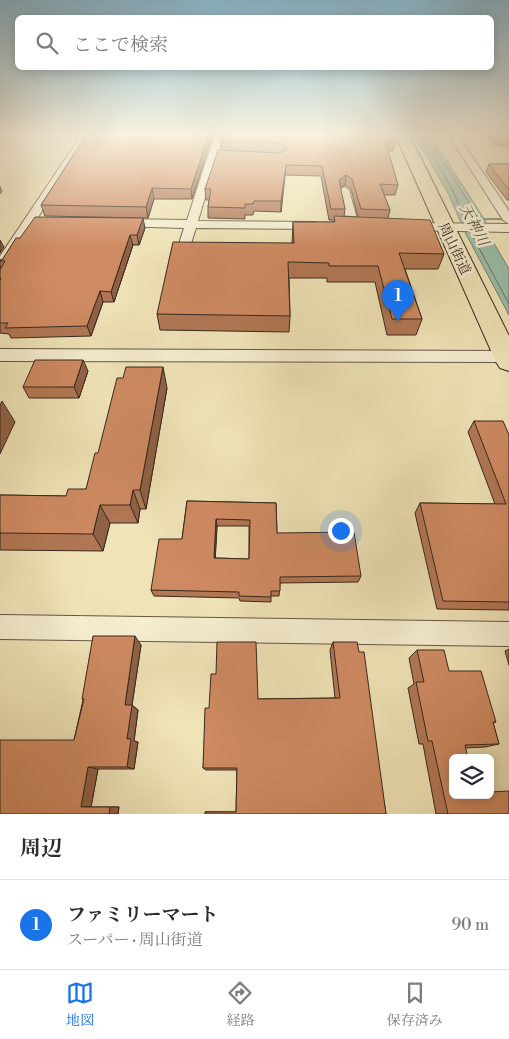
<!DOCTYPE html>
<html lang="ja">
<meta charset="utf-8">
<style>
body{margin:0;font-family:"Libre Bodoni","Noto Serif JP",serif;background:#f2f2f3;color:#2b2b33}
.controls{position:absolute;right:15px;bottom:15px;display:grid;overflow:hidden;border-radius:8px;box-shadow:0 2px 12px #0003}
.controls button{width:45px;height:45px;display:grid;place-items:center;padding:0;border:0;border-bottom:1px solid #e1e1e2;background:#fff;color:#2b2b33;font:25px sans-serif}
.you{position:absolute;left:340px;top:530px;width:18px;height:18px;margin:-12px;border:4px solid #fff;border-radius:50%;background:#1a73e8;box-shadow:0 0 0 8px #1a73e833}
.badge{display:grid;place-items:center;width:32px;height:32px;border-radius:50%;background:#1a73e8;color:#fff;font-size:16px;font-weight:700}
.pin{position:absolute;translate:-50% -41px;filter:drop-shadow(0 1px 2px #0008)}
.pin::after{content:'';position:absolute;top:26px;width:18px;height:15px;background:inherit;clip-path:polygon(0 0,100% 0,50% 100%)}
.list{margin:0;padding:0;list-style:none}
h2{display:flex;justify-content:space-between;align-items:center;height:65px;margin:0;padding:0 20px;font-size:21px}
h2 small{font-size:16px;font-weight:400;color:#7c7c81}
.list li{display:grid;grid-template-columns:32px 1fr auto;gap:15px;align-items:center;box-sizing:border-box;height:90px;padding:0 20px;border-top:1px solid #e1e1e2}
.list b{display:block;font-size:19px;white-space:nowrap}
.list p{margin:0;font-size:16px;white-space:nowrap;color:#7c7c81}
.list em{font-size:16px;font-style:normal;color:#7c7c81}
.icon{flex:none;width:28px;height:28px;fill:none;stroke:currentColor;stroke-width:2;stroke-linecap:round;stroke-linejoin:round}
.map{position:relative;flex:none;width:509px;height:814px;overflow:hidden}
.search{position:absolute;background:#fff;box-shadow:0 2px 12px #0003;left:15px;right:15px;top:15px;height:55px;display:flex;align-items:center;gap:12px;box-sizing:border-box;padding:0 18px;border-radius:8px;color:#7c7c81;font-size:19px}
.sheet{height:155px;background:#fff}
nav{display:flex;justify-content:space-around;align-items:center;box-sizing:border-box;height:70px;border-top:1px solid #e1e1e2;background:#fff;font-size:14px;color:#7c7c81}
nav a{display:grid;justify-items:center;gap:2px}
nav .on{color:#1a73e8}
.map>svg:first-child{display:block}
</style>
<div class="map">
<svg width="509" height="814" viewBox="0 0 509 814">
<rect width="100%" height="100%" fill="#efe3b7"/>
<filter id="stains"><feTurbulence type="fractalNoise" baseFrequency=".004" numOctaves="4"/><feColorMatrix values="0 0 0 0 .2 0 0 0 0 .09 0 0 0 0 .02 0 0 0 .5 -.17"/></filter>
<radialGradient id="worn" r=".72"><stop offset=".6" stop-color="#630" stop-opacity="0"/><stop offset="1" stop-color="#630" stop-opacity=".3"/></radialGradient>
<polygon fill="#9abeaa" stroke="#738272" points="414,134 429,134 433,139 486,222 489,235 509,269 509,315 466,234 448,193"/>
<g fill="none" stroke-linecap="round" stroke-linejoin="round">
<g stroke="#697364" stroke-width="1">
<polyline points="466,222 453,191 433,154 434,151 437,152 481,222"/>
<polyline points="471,233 509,304"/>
</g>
<polygon fill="#738272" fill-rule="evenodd" points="477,218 509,218 509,220 478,220 476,219"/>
<defs>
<g id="minor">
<polygon points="82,134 91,134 7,266 0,270 0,256"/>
<polygon points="215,134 224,134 198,221 316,222 322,226 320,229 196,228 189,250 183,254 177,250 184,228 116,226 114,223 120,219 187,220"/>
<polygon points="448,134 457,134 509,211 509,224 503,220"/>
<polygon points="344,187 349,190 359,226 357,229 349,229 347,226 339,190"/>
<polygon points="410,223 509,224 509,232 406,230 404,227"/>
<polygon points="0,349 507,351 509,352 509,362 0,361"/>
<polygon points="0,615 509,622 509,646 0,639"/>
</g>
<polygon id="trunk" points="395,134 409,134 509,336 509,371 500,368 496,362"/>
</defs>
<use href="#minor" stroke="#665744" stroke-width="2"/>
<use href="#trunk" stroke="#38281d" stroke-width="2"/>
<use href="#minor" fill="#f5edd0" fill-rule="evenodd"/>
<use href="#trunk" fill="#efe3b7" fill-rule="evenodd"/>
</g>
<g fill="#b17754" stroke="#38281d" fill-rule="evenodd">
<polygon points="87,134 213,134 192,199 154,199 148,218 45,216 41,205"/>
<polygon points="489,134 509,134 509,146 495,145"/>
<path d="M221,140L395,141L393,151H388L398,185L395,195H384L390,210L388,218L444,254L438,269H405L422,319L416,335H387L375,282H327V278H289L290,316L289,332L160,330L157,314L292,243L293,222H333V220H329L321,176L285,175L281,212L254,211L253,215H245V219L208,218V207L209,200H206L205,189L221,150ZM345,185L351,189L358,217L344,216L345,209L340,188Z"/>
<polygon points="489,164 509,164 509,200 507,200 486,172"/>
<polygon points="145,228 139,245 133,245 114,302 103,302 91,336 11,338 9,334 0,333 0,270 1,268 0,265 0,260 2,260 20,238"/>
<polygon points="88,371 79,398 29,398 23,387"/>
<polygon points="167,388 146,509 140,509 138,523 110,523 103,551 0,550 0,495 66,496 86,489 98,453"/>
<polygon points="474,421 509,435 509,610 437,609 415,513 420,503 495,504 468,432"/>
<path d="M187,501L276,503L277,533L361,576L358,582L280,583L279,596H271V602L240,601L239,598L154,596L151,590L182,539ZM217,526H249V559L215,558Z"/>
<polygon points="333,642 359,652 386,814 205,812 236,812 237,770 206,770 203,768 209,708 258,699 335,698 330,650"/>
<polygon points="141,645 132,705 138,710 134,741 138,742 134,769 98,769 91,807 119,807 118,814 0,814 74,740 83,700 82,699"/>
<polygon points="509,649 509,665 505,651"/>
<polygon points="417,650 449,671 496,722 493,723 499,744 485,747 465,748 453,795 509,814 436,814 423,744 419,744 408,688 414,684 409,658"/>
</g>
<g fill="#906145" stroke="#38281d">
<polygon points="209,134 213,134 192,199 191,189"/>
<polygon points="286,165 285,175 281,212 281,201"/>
<polygon points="346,175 345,185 337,190 339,180"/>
<polygon points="0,186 2,192 0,194"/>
<polygon points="152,188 154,199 148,218 146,207"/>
<polygon points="143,218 145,228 139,245 137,235"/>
<polygon points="130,235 133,245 114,302 111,292"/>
<polygon points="0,240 4,247 0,253"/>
<polygon points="100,291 103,302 91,336 87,326"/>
<polygon points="83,360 88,371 79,398 74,387"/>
<polygon points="163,367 167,388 146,509 140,490"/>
<polygon points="2,401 15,422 0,454 0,405"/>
<polygon points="133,490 140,509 138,523 130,505"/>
<polygon points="100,505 110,523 103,551 93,534"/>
<polygon points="216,519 217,526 215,564 214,558"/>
<polygon points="135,636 141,645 132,705 138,710 134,741 138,742 134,769 127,767 127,739 125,705"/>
<polygon points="88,767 98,769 91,807 81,807"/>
<polygon points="110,807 119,807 118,814 109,814"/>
</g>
<g fill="#ce8a62" stroke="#38281d" fill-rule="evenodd">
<polygon points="87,134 209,134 191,189 152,188 146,207 41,205"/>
<polygon points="223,134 391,134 395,141 385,141 398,185 380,184 390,210 361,209 352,179 346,175 339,180 345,209 331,209 322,166 286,165 281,201 254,201 253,204 245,204 245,208 208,207 211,189 205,189 218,150 280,153 287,149 280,143 221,140"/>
<polygon points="489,164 509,164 509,190"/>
<polygon points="334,216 430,220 444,254 399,253 422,319 392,319 378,266 329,266 329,263 288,262 290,316 157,314 173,242 294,243 293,222 335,222"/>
<polygon points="35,217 143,218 137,235 130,235 111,292 100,291 87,326 5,328 8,323 0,323 0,280 1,278 0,278 0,270 5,261 0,261 0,260 2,260 16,238 20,238"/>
<polygon points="35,360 83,360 74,387 23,387"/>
<polygon points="126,367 163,367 140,490 133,490 130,505 100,505 93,534 0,533 0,495 66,496 68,489 86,489 95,453 98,453 117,378 123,378"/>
<polygon points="474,421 503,421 509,435 509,602 443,601 420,503 506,504"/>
<path d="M187,501L276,503L277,533L354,532L361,576L280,577V591H271V597L239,596V592L151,590L159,539H182ZM216,519L250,520L249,559L214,558Z"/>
<polygon points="93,636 135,636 125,705 132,705 127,739 131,739 127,767 88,767 81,807 110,807 109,814 0,814 0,740 74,740 84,699 82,699"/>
<polygon points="217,642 256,642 258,699 340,698 333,642 357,642 359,652 364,652 386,814 205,814 205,812 236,812 237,768 203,768 205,708 209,708 211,674 216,674"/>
<polygon points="417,650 444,650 449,671 481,671 496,722 493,722 499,744 465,745 468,758 453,758 453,795 490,795 490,792 509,791 509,814 448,814 432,741 428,741 416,682 424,682"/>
</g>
<linearGradient id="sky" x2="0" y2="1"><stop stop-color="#89b8cf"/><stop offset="0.54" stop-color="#f8f2df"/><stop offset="1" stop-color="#f8f2df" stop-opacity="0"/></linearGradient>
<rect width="509" height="248" fill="url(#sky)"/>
<g text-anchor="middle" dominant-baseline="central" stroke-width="5" stroke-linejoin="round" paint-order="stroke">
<g font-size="14" fill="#38281d" stroke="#f5edd0">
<text transform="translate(454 249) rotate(64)">周山街道</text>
</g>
<g font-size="15" font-style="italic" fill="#504e40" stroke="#f5edd0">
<text transform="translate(474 225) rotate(62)">天神川</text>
</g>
</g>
<rect width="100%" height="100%" filter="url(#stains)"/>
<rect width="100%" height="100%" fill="url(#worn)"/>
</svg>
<div class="controls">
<button><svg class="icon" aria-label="layers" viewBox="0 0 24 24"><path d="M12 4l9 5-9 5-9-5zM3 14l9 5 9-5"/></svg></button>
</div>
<div class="you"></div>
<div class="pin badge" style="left:398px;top:321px">1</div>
<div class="search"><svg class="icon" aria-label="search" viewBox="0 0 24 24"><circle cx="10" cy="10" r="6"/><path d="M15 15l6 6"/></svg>ここで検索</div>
</div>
<section class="sheet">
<h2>周辺<small></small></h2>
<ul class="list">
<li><span class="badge">1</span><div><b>ファミリーマート</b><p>スーパー · 周山街道</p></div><em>90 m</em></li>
</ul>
</section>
<nav>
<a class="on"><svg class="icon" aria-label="map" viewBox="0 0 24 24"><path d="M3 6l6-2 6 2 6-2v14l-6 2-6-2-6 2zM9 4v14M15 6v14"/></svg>地図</a>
<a><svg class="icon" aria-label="directions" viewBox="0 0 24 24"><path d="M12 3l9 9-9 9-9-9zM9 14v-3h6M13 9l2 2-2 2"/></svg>経路</a>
<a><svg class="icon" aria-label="saved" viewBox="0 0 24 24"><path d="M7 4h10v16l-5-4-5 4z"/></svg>保存済み</a>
</nav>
